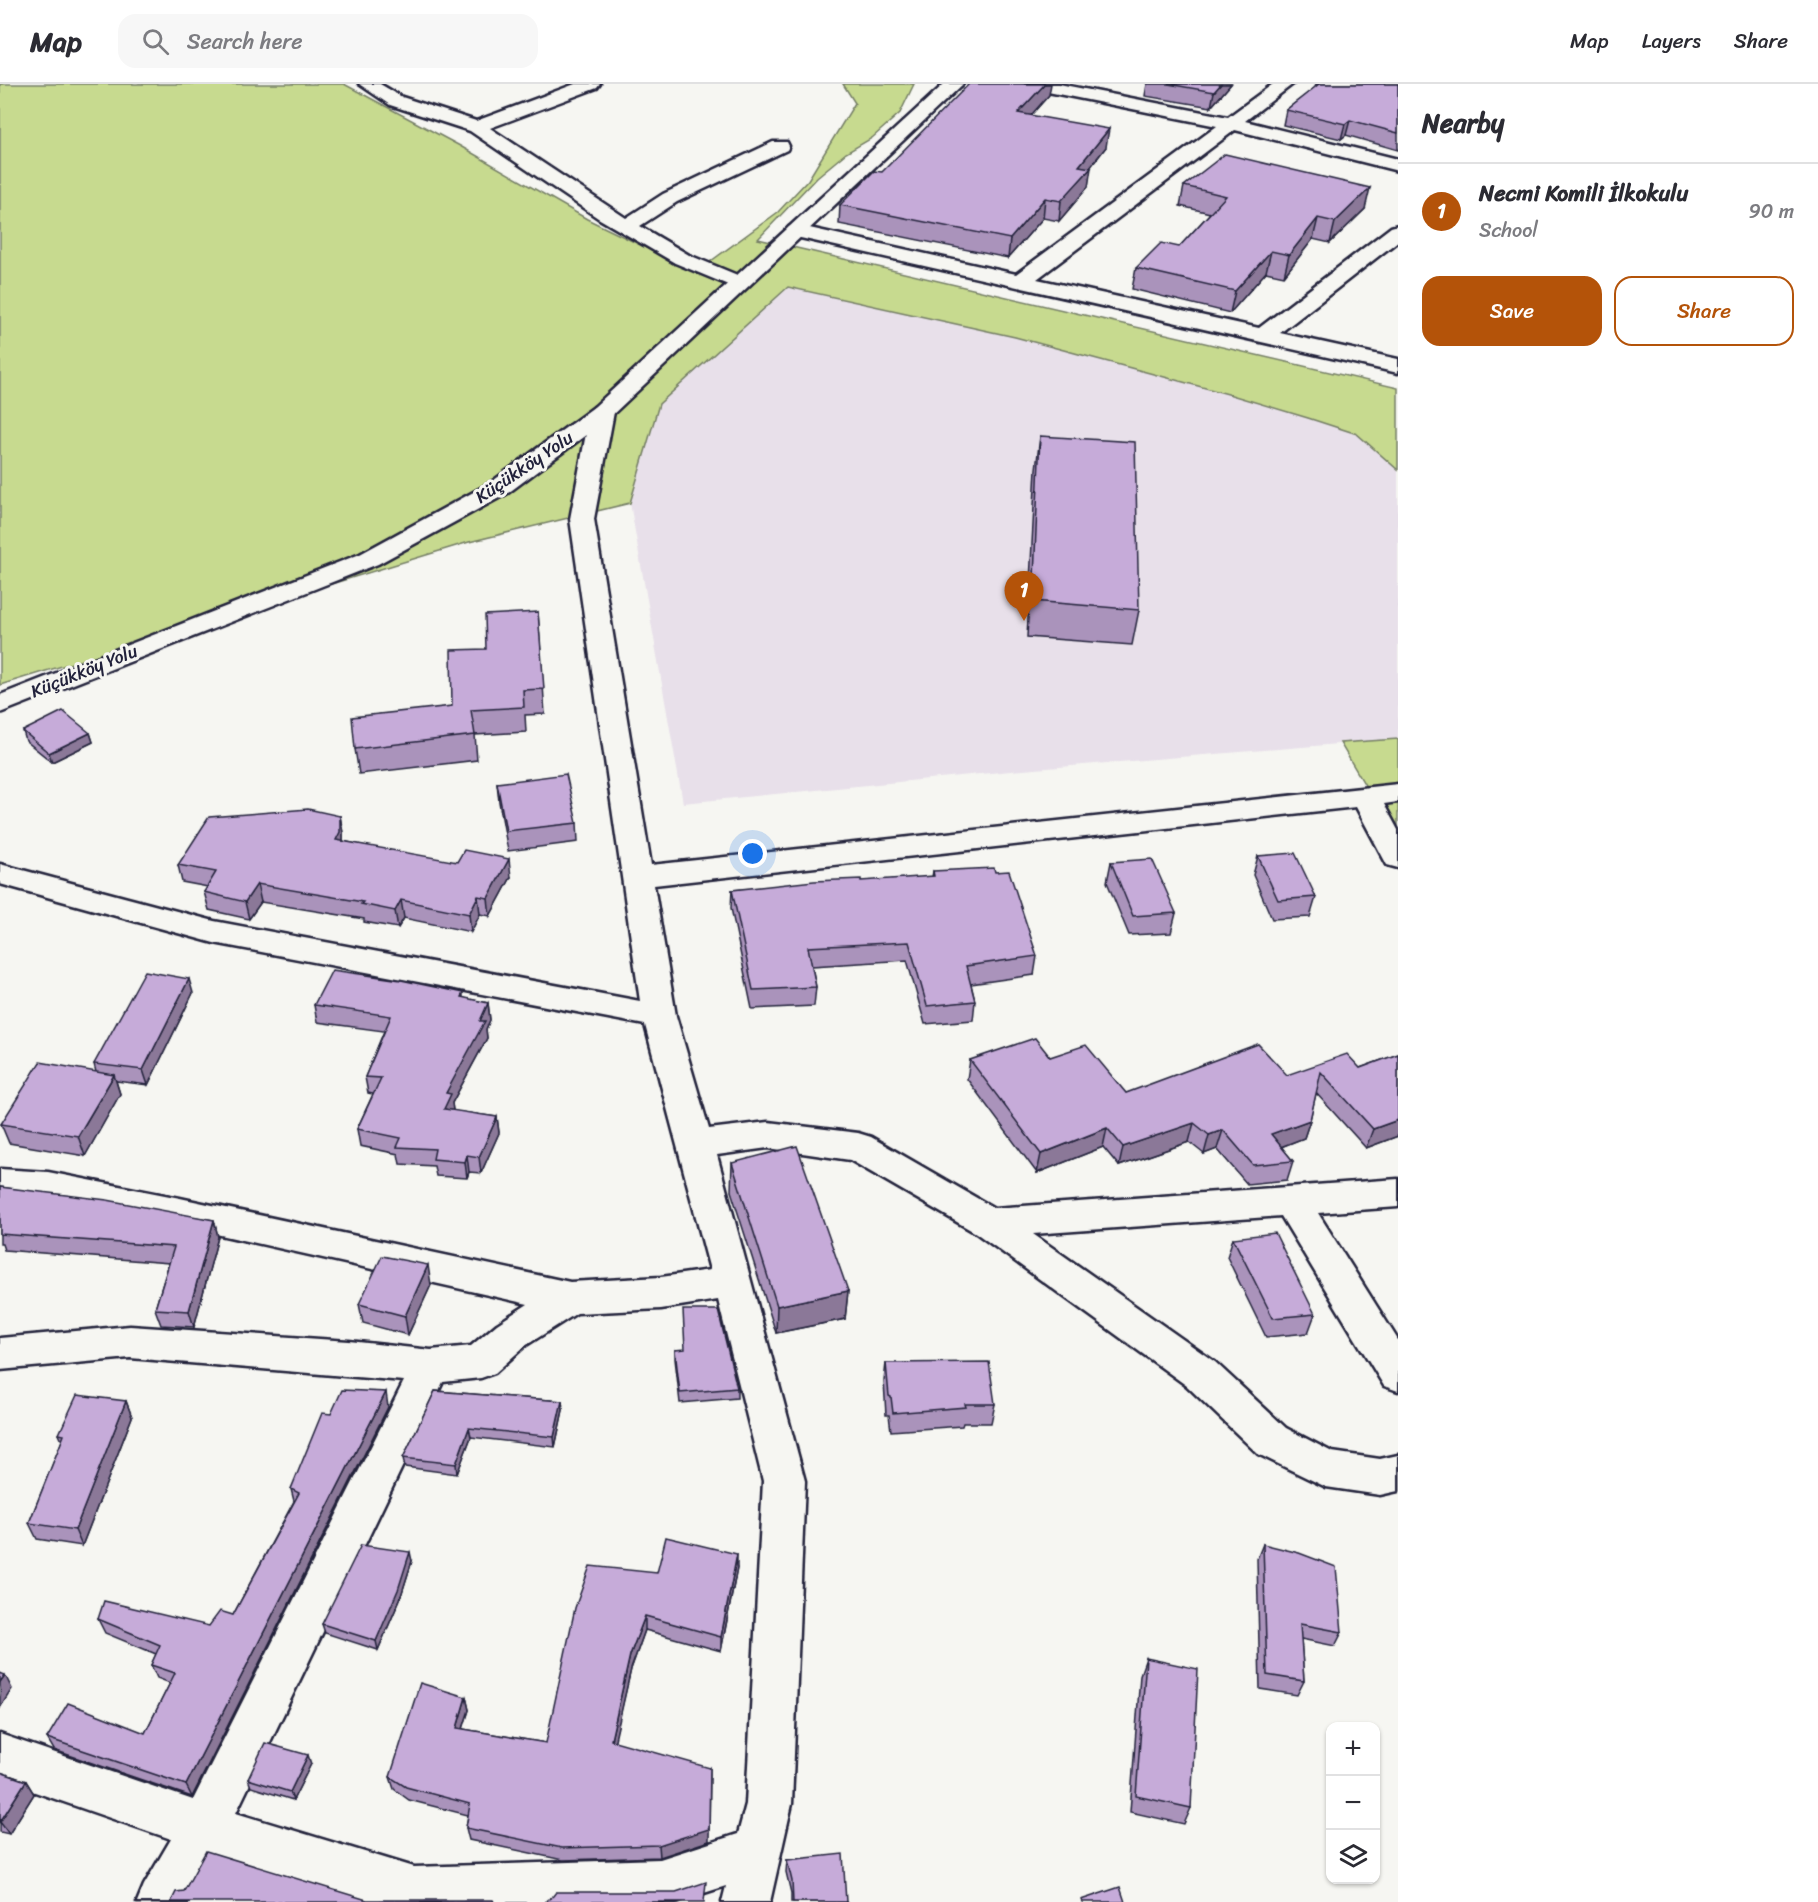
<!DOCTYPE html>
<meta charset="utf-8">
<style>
body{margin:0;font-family:Sriracha,sans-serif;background:#f7f7f7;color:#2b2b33}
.controls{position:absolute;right:18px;bottom:18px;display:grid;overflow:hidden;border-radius:12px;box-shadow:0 2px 4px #0004}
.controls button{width:54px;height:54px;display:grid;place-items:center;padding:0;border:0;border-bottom:2px solid #e1e1e2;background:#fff;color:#2b2b33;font:30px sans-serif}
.you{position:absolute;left:753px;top:770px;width:21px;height:21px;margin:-15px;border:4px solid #fff;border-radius:50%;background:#1a73e8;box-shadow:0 0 0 9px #1a73e833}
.badge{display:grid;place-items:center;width:39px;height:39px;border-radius:50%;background:#b45309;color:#fff;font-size:20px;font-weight:700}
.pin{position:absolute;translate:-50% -50px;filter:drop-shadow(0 2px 3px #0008)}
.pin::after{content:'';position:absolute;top:32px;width:21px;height:18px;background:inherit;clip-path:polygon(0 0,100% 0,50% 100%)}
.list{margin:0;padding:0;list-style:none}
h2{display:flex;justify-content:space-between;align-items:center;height:78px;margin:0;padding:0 24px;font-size:26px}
h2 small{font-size:20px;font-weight:400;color:#7c7c81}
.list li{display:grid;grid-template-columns:39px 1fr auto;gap:18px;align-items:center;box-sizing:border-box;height:96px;padding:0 24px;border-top:2px solid #e1e1e2}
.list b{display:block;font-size:22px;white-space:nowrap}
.list p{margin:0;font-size:20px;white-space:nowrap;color:#7c7c81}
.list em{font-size:20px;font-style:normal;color:#7c7c81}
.actions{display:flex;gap:12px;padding:18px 24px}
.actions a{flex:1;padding:14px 0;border:2px solid #b45309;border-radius:18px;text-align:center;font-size:21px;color:#b45309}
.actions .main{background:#b45309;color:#fff}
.icon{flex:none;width:33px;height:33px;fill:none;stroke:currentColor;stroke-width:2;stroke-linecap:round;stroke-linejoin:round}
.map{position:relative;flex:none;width:1398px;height:1818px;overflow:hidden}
header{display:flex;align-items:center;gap:36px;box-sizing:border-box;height:84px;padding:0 30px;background:#fff;border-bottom:2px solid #e1e1e2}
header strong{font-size:28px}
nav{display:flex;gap:33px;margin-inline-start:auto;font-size:21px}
.search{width:420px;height:54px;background:#f7f7f7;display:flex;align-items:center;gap:15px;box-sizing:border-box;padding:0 21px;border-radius:18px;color:#7c7c81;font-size:22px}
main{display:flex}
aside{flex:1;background:#fff}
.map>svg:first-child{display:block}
</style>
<header>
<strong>Map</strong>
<div class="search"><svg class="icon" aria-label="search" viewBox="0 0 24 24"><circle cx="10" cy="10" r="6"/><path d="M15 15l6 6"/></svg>Search here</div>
<nav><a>Map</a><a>Layers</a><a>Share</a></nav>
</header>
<main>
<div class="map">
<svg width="1398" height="1818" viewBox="0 0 1398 1818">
<rect width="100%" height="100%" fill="#f6f6f2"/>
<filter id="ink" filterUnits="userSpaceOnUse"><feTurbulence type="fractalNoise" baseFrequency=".0167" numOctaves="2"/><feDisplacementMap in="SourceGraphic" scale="12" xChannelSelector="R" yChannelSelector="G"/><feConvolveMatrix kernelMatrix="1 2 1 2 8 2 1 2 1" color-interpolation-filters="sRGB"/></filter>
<g filter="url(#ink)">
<polygon fill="#e8e0ea" points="823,171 1398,304 1398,655 1011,687 683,719 630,419 659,320"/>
<g fill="#c7da8f" stroke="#747e65" stroke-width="1.5">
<polygon points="0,0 344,0 460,62 587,135 696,188 778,128 808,96 855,19 843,0 914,0 900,29 872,54 846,69 817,93 758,155 1398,304 1398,386 1357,350 1308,334 1228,310 1015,253 788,203 659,320 630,419 469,458 0,601"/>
<polygon points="1398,655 1398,757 1340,659"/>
</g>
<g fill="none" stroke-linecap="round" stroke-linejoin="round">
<defs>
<g id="minor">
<polygon points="359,0 380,0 402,13 476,37 575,0 600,0 597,4 490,44 626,134 663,110 773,58 787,58 789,62 787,66 677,118 640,142 689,171 747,195 750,199 747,203 740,205 733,203 675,179 598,134 470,47 390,21"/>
<polygon points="1024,0 1059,0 1228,33 1273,0 1293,0 1245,37 1398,75 1398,87 1235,46 1037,195 1259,244 1391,143 1398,141 1398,157 1280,249 1398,275 1398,289 796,153 789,151 786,147 789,143 796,141 1016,190 1217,42 1033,5 1027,4"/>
<path d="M602,321L610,323L614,328L594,435L651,781L1398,700V718L1384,720L1398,746V784L1387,781L1356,723L654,801L676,932L709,1045L768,1038L858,1049L871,1053L994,1124L1398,1095V1123L1318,1129L1398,1256V1307L1384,1302L1281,1132L1033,1150L1215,1278L1286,1344L1332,1368L1380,1375L1398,1371V1407L1380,1411L1326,1403L1258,1370L1187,1302L976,1149L850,1076L768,1064L717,1071L805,1397L792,1720L770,1818H722L726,1802L676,1818H371L215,1770L188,1818H137L144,1801L171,1755L0,1696V1650L193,1716L404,1297L130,1274L0,1286V1254L130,1242L349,1257L431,1266L471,1262L497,1240L528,1220L180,1142L48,1116L0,1113V1085L48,1088L180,1114L570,1198L661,1193L710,1186L645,941L214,859L0,800V780L214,837L640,917L570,435L590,328L594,323ZM718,1216L763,1397L746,1720L738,1750L660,1775L414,1783L236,1729L443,1298L481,1294L495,1289L525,1262L577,1229L661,1225Z"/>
</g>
<polygon id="major" points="944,0 963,0 610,333 508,409 378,480 0,629 0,611 360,470 490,399 594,323"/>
</defs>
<use href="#minor" stroke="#22223b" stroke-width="5"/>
<use href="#major" stroke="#22223b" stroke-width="5"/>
<use href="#minor" fill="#f6f6f2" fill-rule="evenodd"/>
<use href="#major" fill="#f6f6f2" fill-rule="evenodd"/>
</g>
<g fill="#aa93bb" stroke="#22223b" stroke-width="1.5">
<polygon points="1147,0 1231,0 1211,23 1145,12"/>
<polygon points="1316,0 1398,0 1398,66 1346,51 1341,55 1283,41 1286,26 1315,4"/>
<polygon points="1049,11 1031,31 1106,63 1090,84 1088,103 1059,137 1043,134 1008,174 839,140 840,121 882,88"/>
<polygon points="1184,102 1365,125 1330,159 1313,155 1284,192 1266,188 1230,229 1132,205 1136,184 1179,163 1210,129 1180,122"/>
<polygon points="1040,352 1139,526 1132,561 1027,553 1036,385"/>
<polygon points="538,528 545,630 525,631 526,648 475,651 477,676 359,690 355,665 452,622 486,565"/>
<polygon points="23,647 90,649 93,658 52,678 26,657"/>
<polygon points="497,699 577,739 578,758 508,767 499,718"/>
<polygon points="340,732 343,749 343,757 511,793 490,832 480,830 471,848 404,834 398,844 364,838 364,835 261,818 249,835 209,826 204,808 208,803 182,798 178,781"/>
<polygon points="1258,772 1316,813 1310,833 1272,835 1253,791"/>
<polygon points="1111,778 1176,829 1171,849 1129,851 1107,798"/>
<polygon points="933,787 1037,872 1034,891 971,900 975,917 973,936 925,940 907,876 812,882 816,903 814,922 752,925 731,824 732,806 932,793"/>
<polygon points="193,909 148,1001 116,997 120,1010 85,1072 9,1059 1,1040 96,988 94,980"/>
<polygon points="463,909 463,914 488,919 490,936 486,945 487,954 452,1019 453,1027 497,1033 499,1049 481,1089 469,1088 467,1094 436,1092 434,1082 400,1080 398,1070 360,1062 357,1045 373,1010 368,1009 365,993 384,947 317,938 314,921"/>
<polygon points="1398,970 1398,1052 1366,1064 1316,1009 1310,1036 1304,1054 1281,1063 1293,1077 1287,1096 1247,1100 1217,1065 1204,1070 1189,1058 1119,1082 1103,1063 1037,1089 967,995 970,976 1050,973 1126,1009 1360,984"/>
<polygon points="732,1079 848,1207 845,1235 776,1249 731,1107"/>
<polygon points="0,1103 214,1136 218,1153 194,1243 161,1241 155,1225 169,1179 4,1166 2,1160 0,1160"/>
<polygon points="1233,1154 1315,1230 1308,1249 1266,1253 1227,1173"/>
<polygon points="431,1201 408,1251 363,1239 359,1220"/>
<polygon points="675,1266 737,1304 737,1314 680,1319 675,1275"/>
<polygon points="886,1279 995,1320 991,1339 963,1339 962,1342 891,1347 889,1331 886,1331 884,1297"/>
<polygon points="435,1307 562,1317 563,1326 555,1363 471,1353 457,1390 405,1383 403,1374"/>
<polygon points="126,1317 132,1333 82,1462 37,1455 29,1439 62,1357 59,1350"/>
<polygon points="388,1323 192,1713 54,1666 47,1654 145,1649 170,1599 157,1594 151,1581 156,1570 105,1549 98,1535 209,1542 233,1531 294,1417 291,1405 331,1330"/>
<polygon points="1263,1460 1342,1548 1335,1562 1301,1555 1304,1597 1297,1611 1260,1605 1257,1475"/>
<polygon points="412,1477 400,1515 378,1566 325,1549 322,1540"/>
<polygon points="737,1484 721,1567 645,1546 631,1585 614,1657 709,1757 660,1773 563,1776 469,1756 466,1744 468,1731 409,1716 394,1705 390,1693 466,1613 469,1626 463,1645 546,1659 657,1489"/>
<polygon points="1146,1574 1191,1724 1184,1740 1130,1728 1140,1591"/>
<polygon points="311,1680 293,1716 251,1703 248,1695"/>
<polygon points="0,1688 26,1697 34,1710 9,1750 0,1748"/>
<polygon points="787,1776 846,1818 791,1818 791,1809 786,1788"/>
</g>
<g fill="#8b7898" stroke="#22223b" stroke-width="1.5">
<polygon points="1045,0 1051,0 1049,11 1016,48 1018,29"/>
<polygon points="1221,0 1231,0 1211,23 1214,8"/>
<polygon points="1350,36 1346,51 1341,55 1345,40"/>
<polygon points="1109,45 1106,63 1078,98 1091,84 1088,103 1059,137 1061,117 1079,82"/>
<polygon points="1370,104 1365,125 1330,159 1335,138"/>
<polygon points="1045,114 1043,134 1008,174 1010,155"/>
<polygon points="1318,134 1313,155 1284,192 1289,171"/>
<polygon points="1271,167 1266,188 1230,229 1235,207"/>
<polygon points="90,649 93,658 52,678 49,669"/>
<polygon points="340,732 343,749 343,765 336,756"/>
<polygon points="509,775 511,793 490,832 488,814"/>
<polygon points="257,800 261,818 249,835 245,818"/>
<polygon points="478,812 480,830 471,848 469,830"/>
<polygon points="401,816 404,834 398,844 395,827"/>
<polygon points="189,895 193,909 148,1001 143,986"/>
<polygon points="488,919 490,936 486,945 487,954 452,1019 453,1027 444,1025 446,1009"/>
<polygon points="114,991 120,1010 85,1072 78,1052"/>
<polygon points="497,1033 499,1049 481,1089 479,1073"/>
<polygon points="1310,1036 1304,1054 1265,1069 1271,1050"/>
<polygon points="1398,1036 1398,1052 1366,1064 1373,1045"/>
<polygon points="1194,1039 1189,1058 1119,1082 1123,1063"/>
<polygon points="1107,1044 1103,1063 1037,1089 1041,1070"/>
<polygon points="1223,1046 1217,1065 1204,1070 1209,1051"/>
<polygon points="467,1071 469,1088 467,1094 465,1078"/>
<polygon points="214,1136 218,1153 194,1243 189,1227"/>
<polygon points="428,1181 431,1201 408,1251 405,1232"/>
<polygon points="848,1207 845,1235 776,1249 777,1222"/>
<polygon points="386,1308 388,1323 192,1713 186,1701"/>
<polygon points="126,1317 132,1333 82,1462 75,1446"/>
<polygon points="562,1317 563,1326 555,1363 554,1353"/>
<polygon points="469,1344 471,1353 457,1390 456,1380"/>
<polygon points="410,1468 412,1477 400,1515 378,1566 376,1557"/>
<polygon points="737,1470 737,1484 721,1567 721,1553"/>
<polygon points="645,1532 645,1546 631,1585 612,1669 611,1656 630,1571"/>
<polygon points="5,1591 12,1605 0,1624 0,1598"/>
<polygon points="466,1613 469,1626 459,1657 457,1644"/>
<polygon points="308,1671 311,1680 293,1716 290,1708"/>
<polygon points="710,1684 709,1757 660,1773 659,1761"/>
<polygon points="26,1697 34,1710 9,1750 0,1738"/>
</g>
<g fill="#c6abd9" stroke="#22223b" stroke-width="1.5">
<polygon points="969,0 1045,0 1018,29 1109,45 1079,82 1091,84 1061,117 1045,114 1010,155 840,121 874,87 882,88"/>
<polygon points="1168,0 1221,0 1214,8"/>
<polygon points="1319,0 1398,0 1398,49 1350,36 1345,40 1286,26"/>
<polygon points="1225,70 1370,104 1335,138 1318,134 1289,171 1271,167 1235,207 1136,184 1161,159 1179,163 1226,112 1184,102"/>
<polygon points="1040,352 1135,358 1139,526 1033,517"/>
<polygon points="538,528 544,605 523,606 524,623 471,626 475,651 355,665 352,633 452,622 451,566 486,565 485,531"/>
<polygon points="63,627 90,649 49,669 23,647"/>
<polygon points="566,690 577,739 506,747 497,699"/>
<polygon points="308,725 340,732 340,748 336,756 457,778 464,766 509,775 488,814 478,812 469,830 401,816 395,827 361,820 363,818 257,800 245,818 204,808 216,788 178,781 209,733"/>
<polygon points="1295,769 1316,813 1278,816 1258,772"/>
<polygon points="1152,775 1176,829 1133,832 1111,778"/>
<polygon points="994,784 995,788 1009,787 1037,872 966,882 975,917 927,922 909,858 808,863 816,903 753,906 732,806 814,797 861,795 861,797 934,792 933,787"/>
<polygon points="332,886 401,896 463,909 461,913 488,919 480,937 485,937 446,1009 451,1010 444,1025 497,1033 479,1073 467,1071 465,1078 433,1075 435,1065 397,1063 401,1054 357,1045 381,994 365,993 391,932 314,921"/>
<polygon points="145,887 189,895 143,986 94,980"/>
<polygon points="1035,954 1050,973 1086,961 1126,1009 1258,960 1287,991 1347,970 1360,984 1398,970 1398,1036 1373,1045 1321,988 1310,1036 1271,1050 1293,1077 1253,1081 1223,1046 1209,1051 1194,1039 1123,1063 1107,1044 1041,1070 970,976"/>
<polygon points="40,978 114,991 78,1052 1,1040"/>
<polygon points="797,1062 848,1207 777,1222 732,1079"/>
<polygon points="0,1103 107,1116 214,1136 189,1227 155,1225 174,1163 0,1150"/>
<polygon points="1275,1149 1315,1230 1273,1234 1233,1154"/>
<polygon points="382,1172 428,1181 405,1232 359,1220"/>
<polygon points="683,1226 718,1226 737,1304 680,1309 675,1266 685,1265"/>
<polygon points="989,1278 995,1320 965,1320 966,1323 893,1329 891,1313 889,1312 886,1279"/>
<polygon points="342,1306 386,1308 186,1701 47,1654 68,1619 145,1649 175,1589 151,1581 160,1561 98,1535 104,1517 209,1542 220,1527 233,1531 299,1409 291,1405 322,1329 331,1330"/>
<polygon points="435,1307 562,1317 554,1353 469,1344 456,1380 403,1374"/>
<polygon points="77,1311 126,1317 75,1446 29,1439 64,1351 59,1350"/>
<polygon points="666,1453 737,1470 721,1553 645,1532 630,1571 611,1656 710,1684 709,1745 659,1761 562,1764 466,1744 470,1720 406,1703 390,1693 420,1599 466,1613 457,1644 546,1659 575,1524 590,1482 657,1489"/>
<polygon points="1263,1460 1299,1469 1336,1483 1342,1548 1300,1540 1304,1597 1267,1591"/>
<polygon points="361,1461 410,1468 398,1506 376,1557 322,1540"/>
<polygon points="1146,1574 1198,1585 1191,1724 1136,1712"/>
<polygon points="0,1589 5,1591 0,1598"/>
<polygon points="265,1659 308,1671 290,1708 248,1695"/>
<polygon points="0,1688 26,1697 0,1738"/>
<polygon points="206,1767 367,1816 493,1816 494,1818 171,1818 176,1808 184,1807"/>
<polygon points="843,1770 846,1818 793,1818 792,1797 787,1776"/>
<polygon points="706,1798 704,1818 545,1818 553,1812 556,1808 676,1808"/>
<polygon points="1120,1803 1125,1818 1082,1818 1081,1816"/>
</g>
</g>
<g text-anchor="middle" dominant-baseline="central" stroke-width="6" stroke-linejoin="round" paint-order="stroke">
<g font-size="18" fill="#22223b" stroke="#f6f6f2">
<text transform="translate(524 383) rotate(-34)">Küçükköy Yolu</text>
<text transform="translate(84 587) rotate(-22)">Küçükköy Yolu</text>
</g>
</g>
</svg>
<div class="controls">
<button>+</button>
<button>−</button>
<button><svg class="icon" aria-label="layers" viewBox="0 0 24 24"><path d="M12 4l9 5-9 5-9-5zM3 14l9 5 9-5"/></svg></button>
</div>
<div class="you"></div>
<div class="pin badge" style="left:1024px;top:537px">1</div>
</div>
<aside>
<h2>Nearby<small></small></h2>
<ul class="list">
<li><span class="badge">1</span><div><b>Necmi Komili İlkokulu</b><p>School</p></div><em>90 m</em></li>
</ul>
<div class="actions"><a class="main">Save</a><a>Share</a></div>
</aside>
</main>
